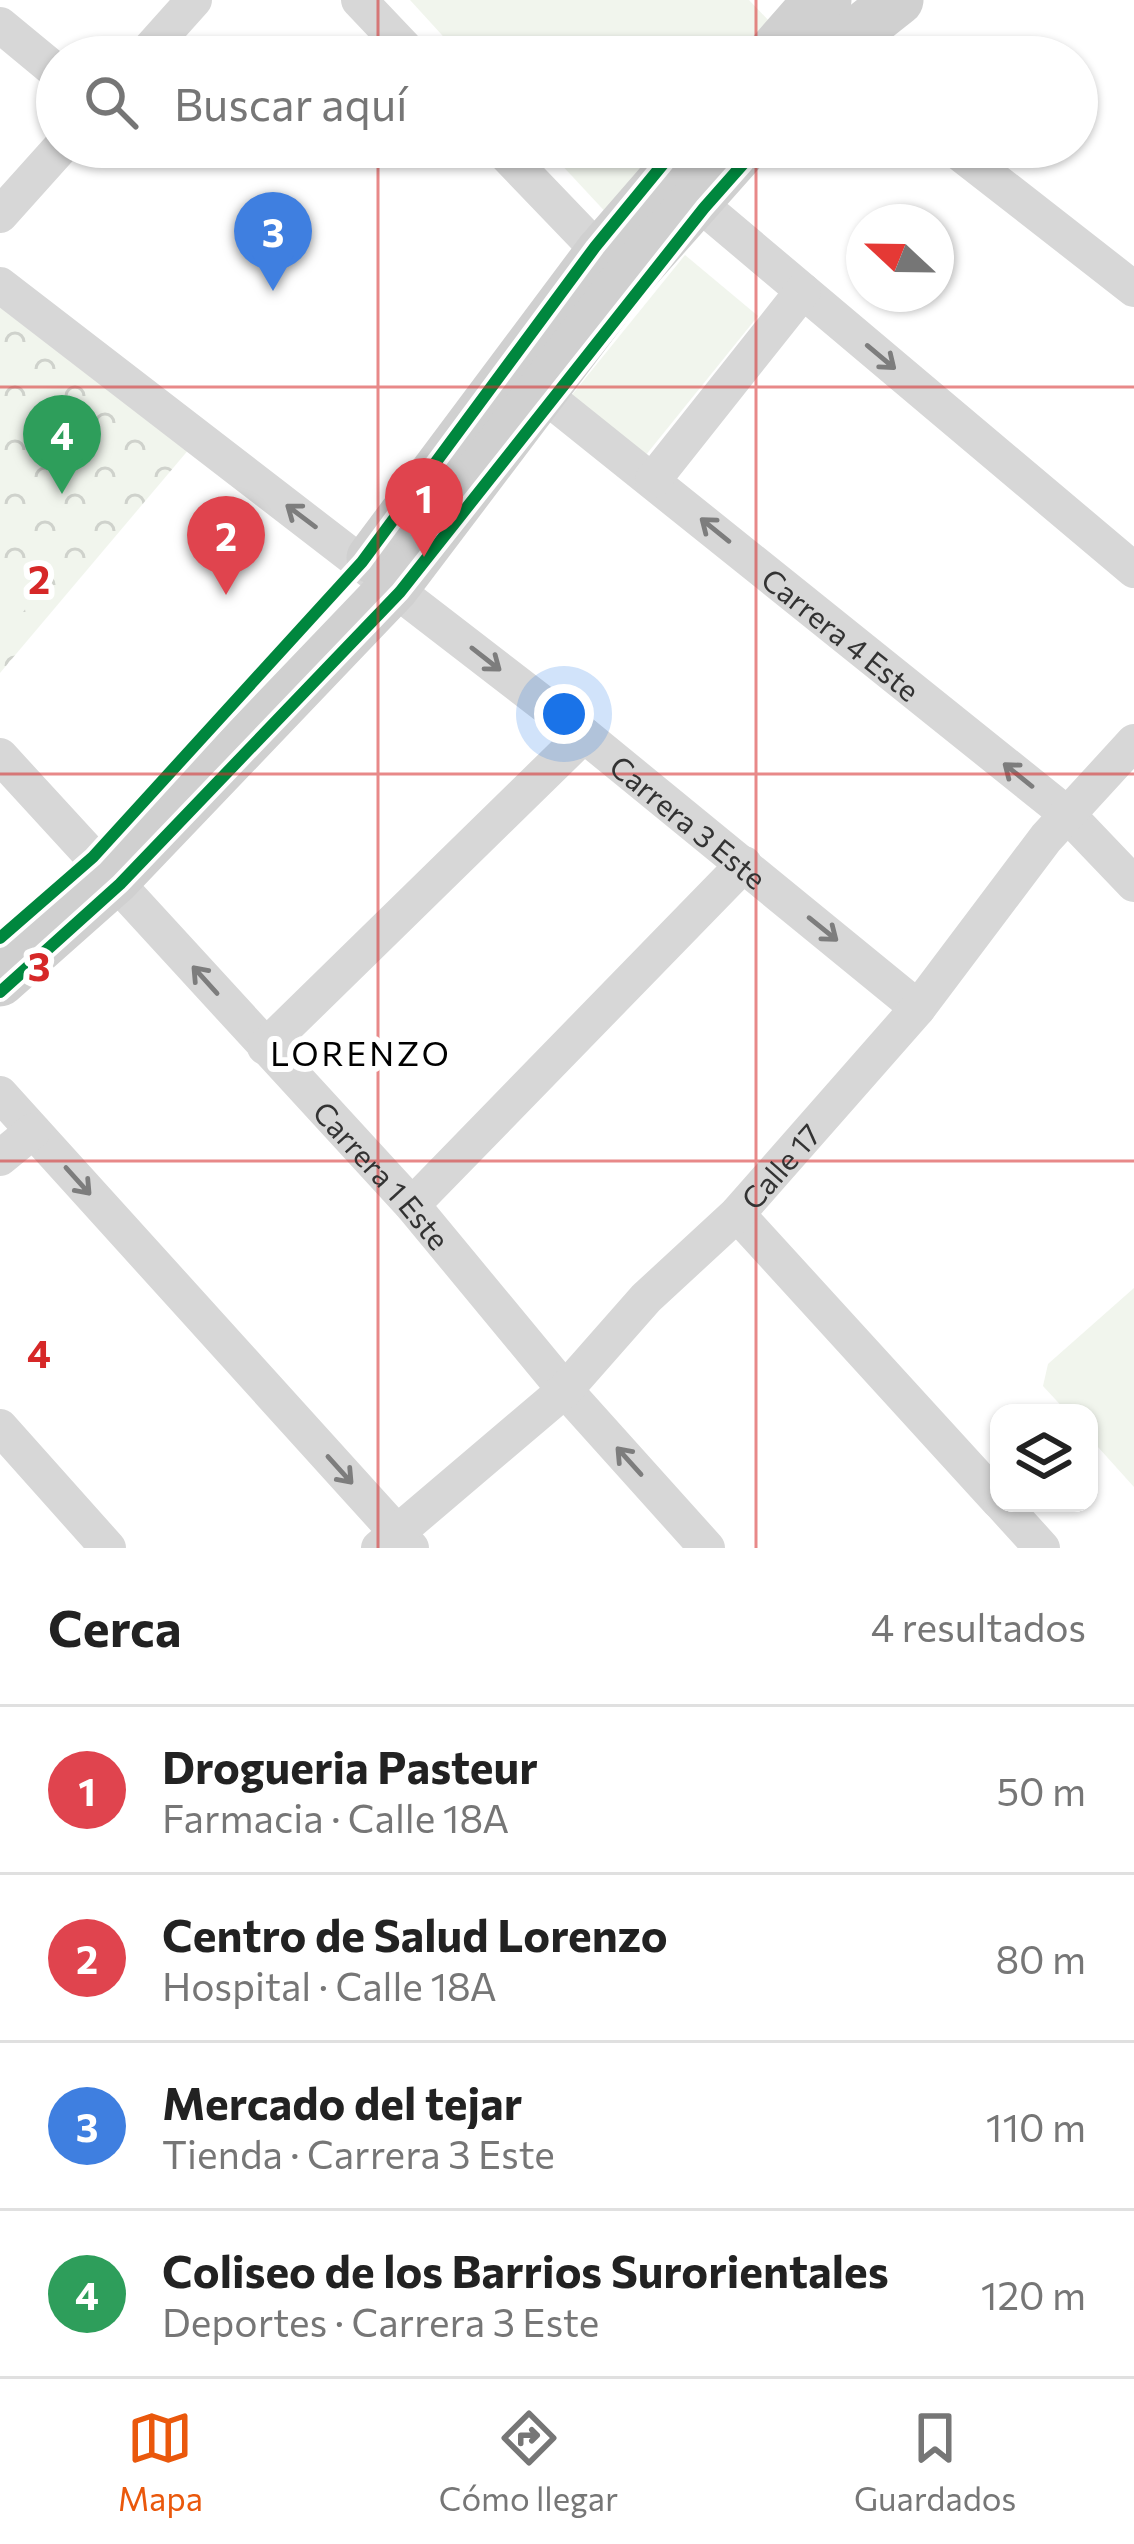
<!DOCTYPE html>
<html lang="es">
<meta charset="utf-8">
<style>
body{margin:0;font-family:Commissioner,sans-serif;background:#f6f6f6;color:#222}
.controls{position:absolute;right:36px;bottom:36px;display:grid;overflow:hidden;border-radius:24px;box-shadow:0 3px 9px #0004}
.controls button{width:108px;height:108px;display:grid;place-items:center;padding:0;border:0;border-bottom:3px solid #e0e0e0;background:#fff;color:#222;font:60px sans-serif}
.compass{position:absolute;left:846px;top:204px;width:108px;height:108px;border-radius:50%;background:#fff;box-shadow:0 3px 9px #0004;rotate:292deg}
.you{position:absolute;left:564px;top:714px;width:42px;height:42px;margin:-30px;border:9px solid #fff;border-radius:50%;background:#1a73e8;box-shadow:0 0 0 18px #1a73e833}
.badge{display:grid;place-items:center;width:78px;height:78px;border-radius:50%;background:#ea580c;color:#fff;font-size:39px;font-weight:700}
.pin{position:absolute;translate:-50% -99px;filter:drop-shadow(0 3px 6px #0008)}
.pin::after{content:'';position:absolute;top:63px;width:42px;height:36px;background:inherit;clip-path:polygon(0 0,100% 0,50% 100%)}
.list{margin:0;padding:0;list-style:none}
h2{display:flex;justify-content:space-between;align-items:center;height:156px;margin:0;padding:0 48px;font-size:51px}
h2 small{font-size:39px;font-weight:400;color:#767676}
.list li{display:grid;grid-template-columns:78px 1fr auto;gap:36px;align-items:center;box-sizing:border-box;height:168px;padding:0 48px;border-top:3px solid #e0e0e0}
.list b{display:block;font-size:45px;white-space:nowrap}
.list p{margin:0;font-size:39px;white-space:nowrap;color:#767676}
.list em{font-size:39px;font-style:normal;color:#767676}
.icon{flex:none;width:66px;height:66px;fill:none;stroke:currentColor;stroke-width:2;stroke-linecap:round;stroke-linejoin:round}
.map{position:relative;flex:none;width:1134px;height:1548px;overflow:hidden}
.search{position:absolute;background:#fff;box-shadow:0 3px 9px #0004;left:36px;right:36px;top:36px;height:132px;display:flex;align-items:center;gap:30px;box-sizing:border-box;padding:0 42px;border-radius:66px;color:#767676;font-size:45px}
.sheet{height:828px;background:#fff}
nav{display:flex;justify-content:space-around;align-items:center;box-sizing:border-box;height:168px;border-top:3px solid #e0e0e0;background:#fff;font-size:33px;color:#767676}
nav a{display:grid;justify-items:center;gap:6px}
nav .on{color:#ea580c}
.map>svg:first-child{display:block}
</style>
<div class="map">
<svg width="1134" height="1548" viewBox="0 0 1134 1548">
<defs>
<pattern id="park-crowns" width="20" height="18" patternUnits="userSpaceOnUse" patternTransform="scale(3)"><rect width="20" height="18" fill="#f1f5ed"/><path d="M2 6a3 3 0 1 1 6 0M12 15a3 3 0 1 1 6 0" fill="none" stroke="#cfd2cc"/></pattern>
</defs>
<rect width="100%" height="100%" fill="#fff"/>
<polygon fill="url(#park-crowns)" points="0,300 190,448 0,673"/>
<g fill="#f1f5ed">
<polygon points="410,0 749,0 770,22 741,57 462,57"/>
<polygon points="545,147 669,147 612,219"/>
<polygon points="685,255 758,316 641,461 567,401"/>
<polygon points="0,580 30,603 0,642"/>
<polygon points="1134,1288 1134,1487 1089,1437 1089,1413 1068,1413 1043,1386 1048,1364"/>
</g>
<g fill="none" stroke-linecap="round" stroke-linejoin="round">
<g stroke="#d7d7d7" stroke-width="36">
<polyline points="359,0 413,57"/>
<polyline points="0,25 57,72"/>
<polyline points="143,57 194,0"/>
<polyline points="499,147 617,270"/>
<polyline points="952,147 1134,289"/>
<polyline points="695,200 1134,570"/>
<polyline points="0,215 61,147"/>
<path id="s1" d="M0,285L584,735L918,1008"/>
<path id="s2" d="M542,393L1067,814L1134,884"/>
<polyline points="653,480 803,291"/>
<path id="s3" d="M0,756L412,1205L565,1390L707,1548"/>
<polyline points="265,1047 584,735"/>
<polyline points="0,1094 411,1548"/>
<polyline points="0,1158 33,1131"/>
<polyline points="412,1205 744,864"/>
<polyline points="737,1214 999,1501"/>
<polyline points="0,1427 108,1548"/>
<polyline points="1001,1503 1042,1548"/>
<path id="s4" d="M379,1548L565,1390L646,1298L737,1214L918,1008L1046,838L1134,742"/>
</g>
<g stroke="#d0d0d0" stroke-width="51">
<polyline points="769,57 804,17 826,0"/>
<polyline points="826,57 898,0"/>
<polyline points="372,558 600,253 692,147"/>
<polyline points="0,981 115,879 394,587 626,280 744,147"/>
</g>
<defs>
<g id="cycleway">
<polyline points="0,938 93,857 362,562 595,247 677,147"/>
<polyline points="0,992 120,884 400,592 704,208 758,147"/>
</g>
</defs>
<use href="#cycleway" stroke="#fff" stroke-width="20"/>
<use href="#cycleway" stroke="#00873e" stroke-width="12"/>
</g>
<defs><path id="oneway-shaft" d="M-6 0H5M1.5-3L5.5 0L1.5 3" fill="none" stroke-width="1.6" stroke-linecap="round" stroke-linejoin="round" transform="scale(3)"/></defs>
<g stroke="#7d7d7d">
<use href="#oneway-shaft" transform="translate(881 357) rotate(40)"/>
<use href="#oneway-shaft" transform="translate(301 516) rotate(-143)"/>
<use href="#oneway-shaft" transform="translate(715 530) rotate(-141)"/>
<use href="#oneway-shaft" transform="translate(486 659) rotate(38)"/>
<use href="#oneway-shaft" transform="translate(1018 775) rotate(-141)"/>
<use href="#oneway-shaft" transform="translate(823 929) rotate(39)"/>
<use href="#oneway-shaft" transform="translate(205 980) rotate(-132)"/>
<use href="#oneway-shaft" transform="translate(78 1181) rotate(48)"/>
<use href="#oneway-shaft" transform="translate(629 1461) rotate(-132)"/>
<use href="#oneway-shaft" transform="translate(340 1470) rotate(48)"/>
</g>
<path fill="none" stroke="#d62828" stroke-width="3" stroke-opacity="0.55" d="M378,0V57M756,0V57M378,147V1548M756,147V1548M0,387H1134M0,774H1134M0,1161H1134"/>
<g text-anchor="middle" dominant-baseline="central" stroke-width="12" stroke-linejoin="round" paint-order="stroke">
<g font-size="30" fill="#333" stroke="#fff">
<text stroke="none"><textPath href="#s2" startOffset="384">Carrera 4 Este</textPath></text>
<text stroke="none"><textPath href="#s1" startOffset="873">Carrera 3 Este</textPath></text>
<text stroke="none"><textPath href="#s4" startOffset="555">Calle 17</textPath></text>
<text stroke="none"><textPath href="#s3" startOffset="567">Carrera 1 Este</textPath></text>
</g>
<g font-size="33" letter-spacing="3" fill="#000" stroke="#fff">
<text x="361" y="1052">LORENZO</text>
</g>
</g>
<g font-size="39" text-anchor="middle" font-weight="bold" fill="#d62828" stroke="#fff" stroke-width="12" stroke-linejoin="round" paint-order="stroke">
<text x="39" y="594">2</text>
<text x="39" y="981">3</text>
<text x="39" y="1368">4</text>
</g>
</svg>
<div class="controls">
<button><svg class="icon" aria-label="layers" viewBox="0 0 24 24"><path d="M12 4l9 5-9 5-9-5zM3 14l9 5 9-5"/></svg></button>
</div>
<svg class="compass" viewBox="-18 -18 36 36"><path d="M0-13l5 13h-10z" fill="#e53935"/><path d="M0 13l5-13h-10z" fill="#767676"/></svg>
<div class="you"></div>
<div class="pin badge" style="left:424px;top:557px;background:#e0444e">1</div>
<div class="pin badge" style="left:226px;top:595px;background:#e0444e">2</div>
<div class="pin badge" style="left:273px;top:291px;background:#3f7fe0">3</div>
<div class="pin badge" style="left:62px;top:494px;background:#2e9e5b">4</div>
<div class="search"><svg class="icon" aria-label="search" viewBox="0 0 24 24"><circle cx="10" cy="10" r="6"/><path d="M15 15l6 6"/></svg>Buscar aquí</div>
</div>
<section class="sheet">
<h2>Cerca<small>4 resultados</small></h2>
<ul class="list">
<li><span class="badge" style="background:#e0444e">1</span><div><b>Drogueria Pasteur</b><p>Farmacia · Calle 18A</p></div><em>50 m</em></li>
<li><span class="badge" style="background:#e0444e">2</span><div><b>Centro de Salud Lorenzo</b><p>Hospital · Calle 18A</p></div><em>80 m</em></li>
<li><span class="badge" style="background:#3f7fe0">3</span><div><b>Mercado del tejar</b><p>Tienda · Carrera 3 Este</p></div><em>110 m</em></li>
<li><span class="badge" style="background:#2e9e5b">4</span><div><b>Coliseo de los Barrios Surorientales</b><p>Deportes · Carrera 3 Este</p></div><em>120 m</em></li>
</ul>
</section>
<nav>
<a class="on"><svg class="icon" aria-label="map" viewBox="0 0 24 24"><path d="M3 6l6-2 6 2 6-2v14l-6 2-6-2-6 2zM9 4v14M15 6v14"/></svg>Mapa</a>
<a><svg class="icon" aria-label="directions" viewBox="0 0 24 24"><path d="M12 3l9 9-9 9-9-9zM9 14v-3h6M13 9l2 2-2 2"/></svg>Cómo llegar</a>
<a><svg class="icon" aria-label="saved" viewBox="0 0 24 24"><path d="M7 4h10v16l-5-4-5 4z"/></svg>Guardados</a>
</nav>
